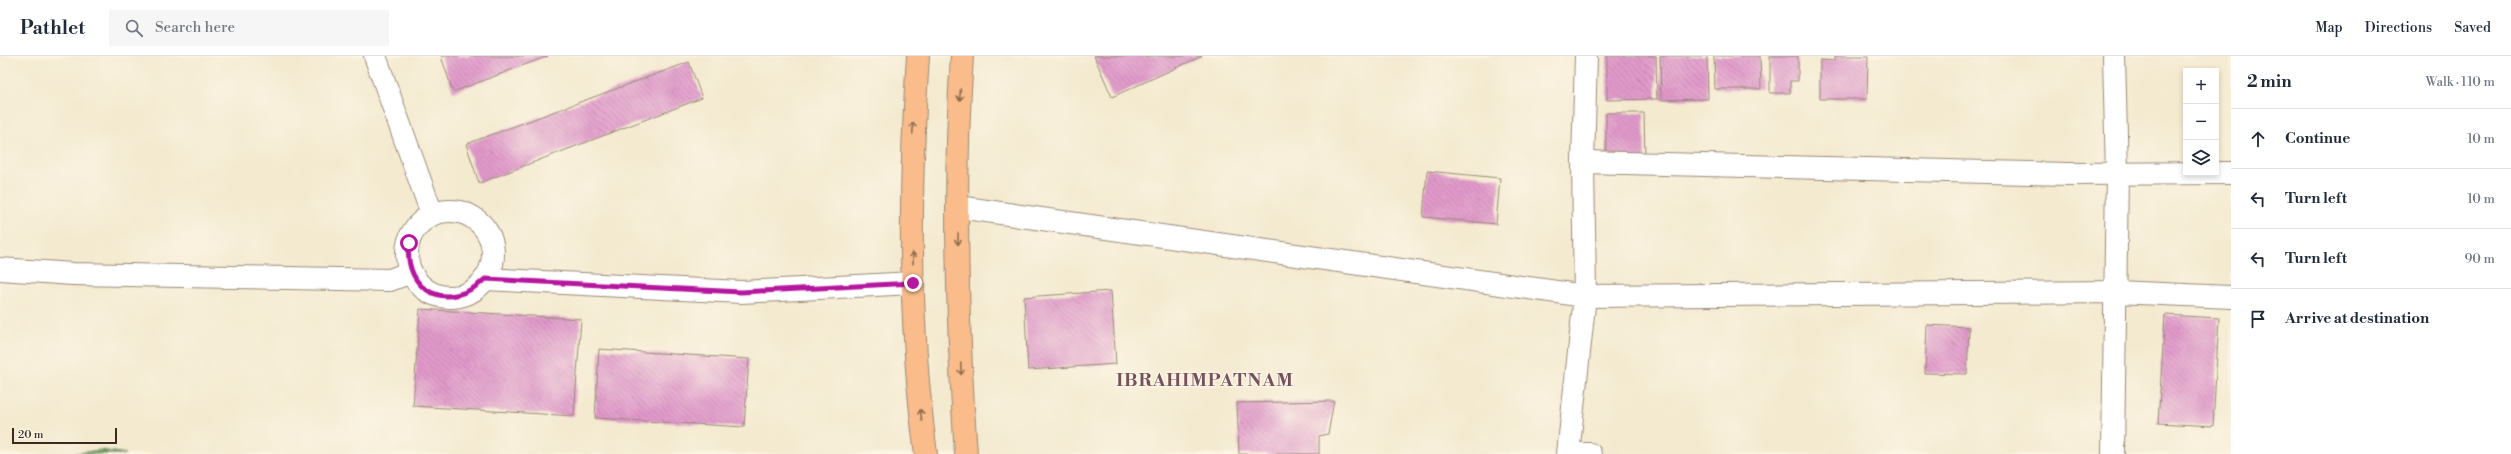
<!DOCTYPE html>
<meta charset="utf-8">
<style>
body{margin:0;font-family:"Libre Bodoni",serif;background:#f6f6f7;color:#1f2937}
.controls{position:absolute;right:12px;top:12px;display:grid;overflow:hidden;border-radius:0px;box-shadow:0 2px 6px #0003}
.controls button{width:36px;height:36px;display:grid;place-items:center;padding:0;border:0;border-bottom:1px solid #e0e1e3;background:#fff;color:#1f2937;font:20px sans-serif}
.scale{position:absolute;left:12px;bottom:10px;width:105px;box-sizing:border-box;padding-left:4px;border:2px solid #3b2a1e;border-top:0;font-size:11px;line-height:14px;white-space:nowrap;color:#3b2a1e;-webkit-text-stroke:3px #fcf5e5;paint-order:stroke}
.stop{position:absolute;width:12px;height:12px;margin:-9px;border:3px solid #b5179e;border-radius:50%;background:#fff}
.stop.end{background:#b5179e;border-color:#fff;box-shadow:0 1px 4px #0008}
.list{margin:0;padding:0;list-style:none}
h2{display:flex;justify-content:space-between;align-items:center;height:52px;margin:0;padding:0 16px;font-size:17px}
h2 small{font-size:13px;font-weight:400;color:#747a83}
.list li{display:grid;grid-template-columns:26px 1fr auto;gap:12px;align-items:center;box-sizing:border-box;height:60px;padding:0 16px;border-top:1px solid #e0e1e3}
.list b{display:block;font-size:15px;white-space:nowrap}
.list em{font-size:13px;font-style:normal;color:#747a83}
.icon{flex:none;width:22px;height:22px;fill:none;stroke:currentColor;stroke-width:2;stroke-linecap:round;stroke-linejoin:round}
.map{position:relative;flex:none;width:2231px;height:398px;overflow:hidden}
header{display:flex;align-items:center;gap:24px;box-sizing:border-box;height:56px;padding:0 20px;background:#fff;border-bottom:1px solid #e0e1e3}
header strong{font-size:19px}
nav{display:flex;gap:22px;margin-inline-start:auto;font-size:14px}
.search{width:280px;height:36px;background:#f6f6f7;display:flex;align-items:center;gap:10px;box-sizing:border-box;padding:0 14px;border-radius:0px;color:#747a83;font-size:15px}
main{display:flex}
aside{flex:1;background:#fff}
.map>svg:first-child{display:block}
</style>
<header>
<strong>Pathlet</strong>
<div class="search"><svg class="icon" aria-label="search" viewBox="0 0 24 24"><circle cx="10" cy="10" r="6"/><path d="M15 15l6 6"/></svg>Search here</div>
<nav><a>Map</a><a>Directions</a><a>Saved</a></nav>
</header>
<main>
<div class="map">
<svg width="2231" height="398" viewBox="0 0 2231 398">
<defs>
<pattern id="forest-firs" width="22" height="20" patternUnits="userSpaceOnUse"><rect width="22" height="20" fill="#74b06f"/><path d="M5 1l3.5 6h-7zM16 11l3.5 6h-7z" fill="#608f5b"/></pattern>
<pattern id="building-back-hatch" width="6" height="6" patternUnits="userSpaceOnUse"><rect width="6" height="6" fill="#e19acb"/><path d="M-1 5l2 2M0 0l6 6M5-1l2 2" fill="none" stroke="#b87ea4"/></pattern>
</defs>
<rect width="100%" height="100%" fill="#fcf5e5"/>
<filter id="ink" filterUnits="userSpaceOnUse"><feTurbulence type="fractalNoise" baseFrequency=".025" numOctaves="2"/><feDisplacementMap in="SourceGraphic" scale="8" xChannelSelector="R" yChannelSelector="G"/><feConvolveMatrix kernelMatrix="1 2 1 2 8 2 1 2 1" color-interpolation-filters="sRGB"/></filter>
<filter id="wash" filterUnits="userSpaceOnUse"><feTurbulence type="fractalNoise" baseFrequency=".012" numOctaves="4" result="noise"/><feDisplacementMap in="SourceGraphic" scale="16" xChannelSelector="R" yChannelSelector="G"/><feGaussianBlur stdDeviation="0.9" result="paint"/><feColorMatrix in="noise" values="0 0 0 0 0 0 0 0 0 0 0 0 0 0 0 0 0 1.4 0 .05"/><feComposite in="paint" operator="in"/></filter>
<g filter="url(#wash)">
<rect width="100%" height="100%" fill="#f4ead0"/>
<polygon fill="url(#forest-firs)" stroke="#586d46" points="101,394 126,398 68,398"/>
<g id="blocks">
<g fill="url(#building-back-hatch)">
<polygon points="441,0 548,0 453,36"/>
<polygon points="1094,0 1202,0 1112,41"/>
<polygon points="1607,0 1656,0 1657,43 1607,44"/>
<polygon points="1660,0 1707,0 1708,43 1661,44"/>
<polygon points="1714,0 1760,0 1761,33 1715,33"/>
<polygon points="1770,0 1798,0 1798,25 1790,25 1790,37 1770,37"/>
<polygon points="1835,0 1868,0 1867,43 1820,43 1820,4 1835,5"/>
<polygon points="689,6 702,42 479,127 466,88"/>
<polygon points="1606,57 1644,57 1645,104 1606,105"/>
<polygon points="1427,115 1500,122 1496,168 1423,161"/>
<polygon points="1111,235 1116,308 1028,314 1024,241"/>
<polygon points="420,253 581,263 574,360 413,350"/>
<polygon points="2165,259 2219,262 2213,370 2158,367"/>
<polygon points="1927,269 1969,271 1967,318 1925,317"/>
<polygon points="599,293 749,303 744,371 595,362"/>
<polygon points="1334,345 1328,378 1319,380 1319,398 1239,398 1237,347"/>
</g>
</g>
</g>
<g filter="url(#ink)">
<use href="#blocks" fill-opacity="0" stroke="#988a77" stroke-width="1"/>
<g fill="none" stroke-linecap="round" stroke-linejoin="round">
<defs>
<g id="minor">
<polyline points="375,0 432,158"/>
<polyline points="1583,106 2068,118 2231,117"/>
<polyline points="958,151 1585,240 2116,236 2231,241"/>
<circle cx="450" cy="198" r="43"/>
<polyline points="0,213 73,218 390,224 411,216"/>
<polyline points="485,223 741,236 913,227"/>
<polyline points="1568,398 1585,240 1583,106 1586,0"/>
<polyline points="1569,398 1590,398"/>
<polyline points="2113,398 2117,118 2114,0"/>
</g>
<g id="highway">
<path d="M918,0C909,132 908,267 926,398"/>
<path d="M962,0C953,132 957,266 966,398"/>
</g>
</defs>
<use href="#minor" stroke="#988a77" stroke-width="24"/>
<use href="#highway" stroke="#988a77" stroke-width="24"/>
<use href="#minor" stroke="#fff" stroke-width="22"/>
<use href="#highway" stroke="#f9bc8a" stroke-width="22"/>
</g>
<defs><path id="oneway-shaft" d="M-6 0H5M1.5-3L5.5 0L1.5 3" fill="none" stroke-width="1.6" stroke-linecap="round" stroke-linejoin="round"/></defs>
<g stroke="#906c4f">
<use href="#oneway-shaft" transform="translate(960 39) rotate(94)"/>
<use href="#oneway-shaft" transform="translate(913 72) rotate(-88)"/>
<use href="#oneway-shaft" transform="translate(958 183) rotate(90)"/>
<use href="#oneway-shaft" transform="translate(913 202) rotate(-90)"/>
<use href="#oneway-shaft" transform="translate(961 313) rotate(88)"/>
<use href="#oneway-shaft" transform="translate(921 359) rotate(-98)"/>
</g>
</g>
<g fill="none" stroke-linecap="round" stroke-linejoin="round" filter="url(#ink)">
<path stroke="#b5179e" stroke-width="5" d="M409,187C403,237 449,257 485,223L741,236L913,227"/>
</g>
<g text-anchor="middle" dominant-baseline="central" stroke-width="3" stroke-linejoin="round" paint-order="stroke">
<g font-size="18" font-weight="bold" letter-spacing="1" fill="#75515b" stroke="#fcf5e5">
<text x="1205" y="324">IBRAHIMPATNAM</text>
</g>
</g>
</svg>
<div class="controls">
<button>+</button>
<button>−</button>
<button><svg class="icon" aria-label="layers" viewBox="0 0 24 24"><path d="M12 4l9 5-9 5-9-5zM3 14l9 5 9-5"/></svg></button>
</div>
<div class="scale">20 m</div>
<div class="stop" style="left:409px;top:187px"></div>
<div class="stop end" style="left:913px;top:227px"></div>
</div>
<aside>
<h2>2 min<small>Walk · 110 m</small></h2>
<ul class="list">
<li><svg class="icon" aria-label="ahead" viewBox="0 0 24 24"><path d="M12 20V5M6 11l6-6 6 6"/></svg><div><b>Continue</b></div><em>10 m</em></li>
<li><svg class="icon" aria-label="left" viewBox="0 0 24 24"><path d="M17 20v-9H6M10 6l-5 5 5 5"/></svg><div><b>Turn left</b></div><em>10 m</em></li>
<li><svg class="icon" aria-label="left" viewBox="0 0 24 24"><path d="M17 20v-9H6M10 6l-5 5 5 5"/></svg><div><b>Turn left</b></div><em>90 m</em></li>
<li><svg class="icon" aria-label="arrive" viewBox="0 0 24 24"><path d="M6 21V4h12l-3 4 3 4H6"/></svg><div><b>Arrive at destination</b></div></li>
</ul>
</aside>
</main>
